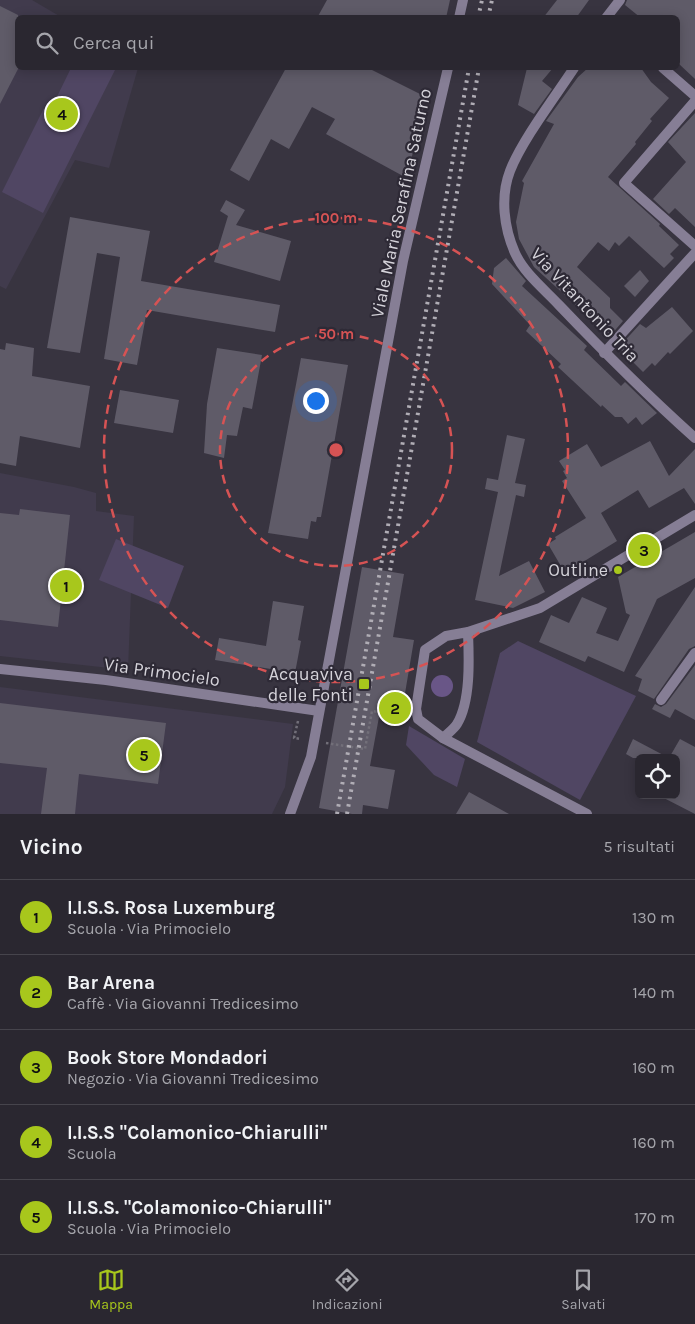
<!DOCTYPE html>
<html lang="it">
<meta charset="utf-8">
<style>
body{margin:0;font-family:Karla,sans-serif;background:#36333c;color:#f1f3f6}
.controls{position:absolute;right:15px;bottom:15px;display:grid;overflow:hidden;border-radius:8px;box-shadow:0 2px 12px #0003}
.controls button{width:45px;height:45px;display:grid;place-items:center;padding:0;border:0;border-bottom:1px solid #46444c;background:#2a2730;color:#f1f3f6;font:25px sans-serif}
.you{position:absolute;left:315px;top:400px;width:18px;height:18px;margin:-12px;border:4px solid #fff;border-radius:50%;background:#1a73e8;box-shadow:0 0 0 8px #1a73e833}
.badge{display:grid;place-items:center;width:32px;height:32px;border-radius:50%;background:#a8c71c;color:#111;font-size:16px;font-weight:700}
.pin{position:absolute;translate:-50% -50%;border:2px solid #fff;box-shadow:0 1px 5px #0006}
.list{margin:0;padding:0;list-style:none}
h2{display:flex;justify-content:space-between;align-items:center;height:65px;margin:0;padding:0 20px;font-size:21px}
h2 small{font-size:16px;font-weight:400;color:#a5a5ab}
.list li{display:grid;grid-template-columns:32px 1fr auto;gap:15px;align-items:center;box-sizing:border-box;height:75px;padding:0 20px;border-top:1px solid #46444c}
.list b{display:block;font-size:19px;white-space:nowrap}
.list p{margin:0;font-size:16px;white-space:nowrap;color:#a5a5ab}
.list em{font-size:16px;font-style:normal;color:#a5a5ab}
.icon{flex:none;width:28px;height:28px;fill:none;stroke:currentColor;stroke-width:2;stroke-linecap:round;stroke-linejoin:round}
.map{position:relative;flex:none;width:695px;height:814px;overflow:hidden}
.search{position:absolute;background:#2a2730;box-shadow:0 2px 12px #0003;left:15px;right:15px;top:15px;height:55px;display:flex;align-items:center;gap:12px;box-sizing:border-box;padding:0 18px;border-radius:8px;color:#a5a5ab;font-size:19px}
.sheet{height:440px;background:#2a2730}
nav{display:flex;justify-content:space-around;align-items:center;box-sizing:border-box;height:70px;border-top:1px solid #46444c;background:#2a2730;font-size:14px;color:#a5a5ab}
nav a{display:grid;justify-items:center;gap:2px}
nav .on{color:#a8c71c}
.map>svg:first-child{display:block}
</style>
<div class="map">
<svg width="695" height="814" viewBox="0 0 695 814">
<rect width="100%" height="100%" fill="#383440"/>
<g fill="#413b4d">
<polygon points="0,0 32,0 61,17 18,18 18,68 138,68 109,168 75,160 6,289 0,286"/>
<polygon points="0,473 74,487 96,493 96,511 134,516 128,670 0,656"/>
<polygon points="0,687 293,724 285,787 272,814 0,814"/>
</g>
<g fill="#504663">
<polygon points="71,68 116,68 43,213 2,192 44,108 50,111"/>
<polygon points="116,539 184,566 168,608 99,580"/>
<polygon points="518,641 636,696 580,800 477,742 500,653"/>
<polygon points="409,726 465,759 457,787 434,775 406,745"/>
</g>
<circle fill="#695687" cx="442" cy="686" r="11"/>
<g fill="#5f5b68">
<polygon points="327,0 450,0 446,18 317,18"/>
<polygon points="557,0 589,0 576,18 543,18"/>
<polygon points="627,0 695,0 695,79 678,63 678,18 641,18 625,5"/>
<polygon points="0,6 18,15 18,69 0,104"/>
<polygon points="286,68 368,68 426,97 408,173 403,176 326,134 335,119 312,107 289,149 271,139 249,181 230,170"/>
<polygon points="527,68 553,68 542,81 552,89 534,114 518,105"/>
<polygon points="588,68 641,68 651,82 669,98 650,119 652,121 635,142 636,144 608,177 660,224 659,226 679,245 670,254 674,258 664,268 629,236 619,246 615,242 609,251 598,242 577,267 610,298 610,308 623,321 610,336 534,267 519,239 516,222 524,183 522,181 554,124 546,121 578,77"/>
<polygon points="695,113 695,227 675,208 669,214 653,199 686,162 668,142"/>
<polygon points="226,200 245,210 236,225 291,241 280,281 214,262 228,216 220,211"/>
<polygon points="70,217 150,231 141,281 280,305 275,332 147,310 137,365 104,359 120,257 97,253 80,353 47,348"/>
<polygon points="506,258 526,281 522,286 587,346 584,350 621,386 625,382 657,413 642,425 636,417 628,424 622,417 615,417 602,405 601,407 558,367 561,364 526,331 530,325 492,284 494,268"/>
<polygon points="640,270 649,281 635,297 624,286"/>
<polygon points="672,307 693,331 670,354 668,352 655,366 652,363 643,372 620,349 620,346 640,324 646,328"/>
<polygon points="6,343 34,348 32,376 90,386 80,448 20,436 16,466 0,463 0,349 5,350"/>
<polygon points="217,348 262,355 252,409 243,407 237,436 227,435 224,458 204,453 207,404"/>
<polygon points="301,358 348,365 321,517 317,517 316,522 311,521 308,539 268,533"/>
<polygon points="120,390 179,400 173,433 114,423"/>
<polygon points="507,435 525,439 515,483 526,485 524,497 516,495 499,576 529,561 545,592 513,608 475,600 498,492 485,489 487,478 498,480"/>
<polygon points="650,441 669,476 695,449 695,504 684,488 649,508 638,490 601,513 617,541 565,573 548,544 556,539 555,537 586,518 562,481 567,478 563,471 565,470 559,461 587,444 601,467"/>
<polygon points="20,509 70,515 58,627 0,620 0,513 19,515"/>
<polygon points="695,532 695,578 657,599 624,672 588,656 585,662 539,642 551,615 569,623 582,597 607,608 596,633 618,641 630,615 626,613 618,577"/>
<polygon points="362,567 404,574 393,637 414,640 402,711 381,706 370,766 395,770 388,809 363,805 362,814 352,814 319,808"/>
<polygon points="695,587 695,646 689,649 654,699 638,691 642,679 635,676"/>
<polygon points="273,601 304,606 298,640 301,641 295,673 215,660 219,638 266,646"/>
<polygon points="695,665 695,720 675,709 670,718 652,709 655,704 661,707 666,704"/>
<polygon points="0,703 166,723 158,784 79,774 75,814 41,814 47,768 0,763"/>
<polygon points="633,739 669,758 680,739 695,747 695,814 658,795 676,795 676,758 633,758 626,754"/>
<polygon points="469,792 509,814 456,814"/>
</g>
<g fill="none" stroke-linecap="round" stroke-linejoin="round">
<g stroke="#726f79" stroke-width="2.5" stroke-dasharray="2.5 2.5" stroke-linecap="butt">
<polyline points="298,721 294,738 301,739"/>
<polyline points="326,743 365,749 372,711 406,717"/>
</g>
<g stroke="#867e95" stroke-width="10">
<polyline points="459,18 463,0"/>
<polyline points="606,18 620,0"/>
<path d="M574,68C555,97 522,140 510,171C500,197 504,228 515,253C524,273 544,289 559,305C603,351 648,396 695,438"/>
<polyline points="663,68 695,96"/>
<polyline points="695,101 624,183 695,246"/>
<polyline points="604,353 695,253"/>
<path d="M468,632C469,658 471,701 457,724C454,729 447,734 443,738L418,719L416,709L425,650L446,636L468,632L540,608L695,515"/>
<polyline points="0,669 106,680 319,711"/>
<polyline points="661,700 695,653"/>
<polyline points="443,738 587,814"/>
<polyline points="290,814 311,757 403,261 448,68"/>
</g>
<g stroke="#b0adb5" stroke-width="4" stroke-dasharray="2.5 5" stroke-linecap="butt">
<polyline points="478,18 482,0"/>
<polyline points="488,18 492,0"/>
<polyline points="337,814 469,68"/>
<polyline points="347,814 479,68"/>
</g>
</g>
<g fill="none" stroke="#d65354" stroke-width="2.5" stroke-dasharray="9 6">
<circle cx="336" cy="450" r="116"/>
<circle cx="336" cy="450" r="232"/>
</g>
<g fill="#a8c71c" stroke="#2e2a36" stroke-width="2">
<circle cx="618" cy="570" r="5"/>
<rect x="358" y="678" width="12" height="12" rx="2.5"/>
</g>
<g text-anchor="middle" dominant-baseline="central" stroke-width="4.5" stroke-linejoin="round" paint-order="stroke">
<g font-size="18" fill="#d5d3da" stroke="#2e2a36">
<text transform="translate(401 203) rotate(-78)">Viale Maria Serafina Saturno</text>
<text transform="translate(585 305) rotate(47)">Via Vitantonio Tria</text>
<text transform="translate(162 672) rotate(8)">Via Primocielo</text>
</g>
<g font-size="18" fill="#d5d3da" stroke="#2e2a36" text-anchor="end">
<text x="608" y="570">Outline</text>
<text x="353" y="674">Acquaviva<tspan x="353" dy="21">delle Fonti</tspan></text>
</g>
</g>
<circle cx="336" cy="450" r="8" fill="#d65354" stroke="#2e2a36" stroke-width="2.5"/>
<g font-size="15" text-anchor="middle" font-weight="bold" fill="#d65354" stroke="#2e2a36" stroke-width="4.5" stroke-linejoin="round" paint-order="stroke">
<text x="336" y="223">100 m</text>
<text x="336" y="339">50 m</text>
</g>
</svg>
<div class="controls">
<button><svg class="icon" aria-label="locate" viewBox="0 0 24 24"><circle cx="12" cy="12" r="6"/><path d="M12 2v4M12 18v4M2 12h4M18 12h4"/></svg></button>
</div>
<div class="you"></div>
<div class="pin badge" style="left:66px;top:586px">1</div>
<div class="pin badge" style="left:395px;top:708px">2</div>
<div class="pin badge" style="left:644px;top:550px">3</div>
<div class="pin badge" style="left:62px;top:114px">4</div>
<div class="pin badge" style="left:144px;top:755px">5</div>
<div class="search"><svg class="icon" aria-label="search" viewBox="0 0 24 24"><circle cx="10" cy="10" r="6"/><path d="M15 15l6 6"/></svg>Cerca qui</div>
</div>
<section class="sheet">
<h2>Vicino<small>5 risultati</small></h2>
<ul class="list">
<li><span class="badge">1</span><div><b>I.I.S.S. Rosa Luxemburg</b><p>Scuola · Via Primocielo</p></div><em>130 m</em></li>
<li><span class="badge">2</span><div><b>Bar Arena</b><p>Caffè · Via Giovanni Tredicesimo</p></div><em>140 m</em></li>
<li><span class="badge">3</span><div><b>Book Store Mondadori</b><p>Negozio · Via Giovanni Tredicesimo</p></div><em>160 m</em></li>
<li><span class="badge">4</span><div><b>I.I.S.S &quot;Colamonico-Chiarulli&quot;</b><p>Scuola</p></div><em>160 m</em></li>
<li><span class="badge">5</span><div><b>I.I.S.S. &quot;Colamonico-Chiarulli&quot;</b><p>Scuola · Via Primocielo</p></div><em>170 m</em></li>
</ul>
</section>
<nav>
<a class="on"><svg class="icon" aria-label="map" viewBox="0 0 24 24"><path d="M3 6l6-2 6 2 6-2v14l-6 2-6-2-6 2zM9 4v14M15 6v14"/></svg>Mappa</a>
<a><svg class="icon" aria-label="directions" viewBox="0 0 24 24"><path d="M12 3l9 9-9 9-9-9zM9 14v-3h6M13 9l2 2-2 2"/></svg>Indicazioni</a>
<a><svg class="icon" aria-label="saved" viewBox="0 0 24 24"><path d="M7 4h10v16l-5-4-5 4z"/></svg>Salvati</a>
</nav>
